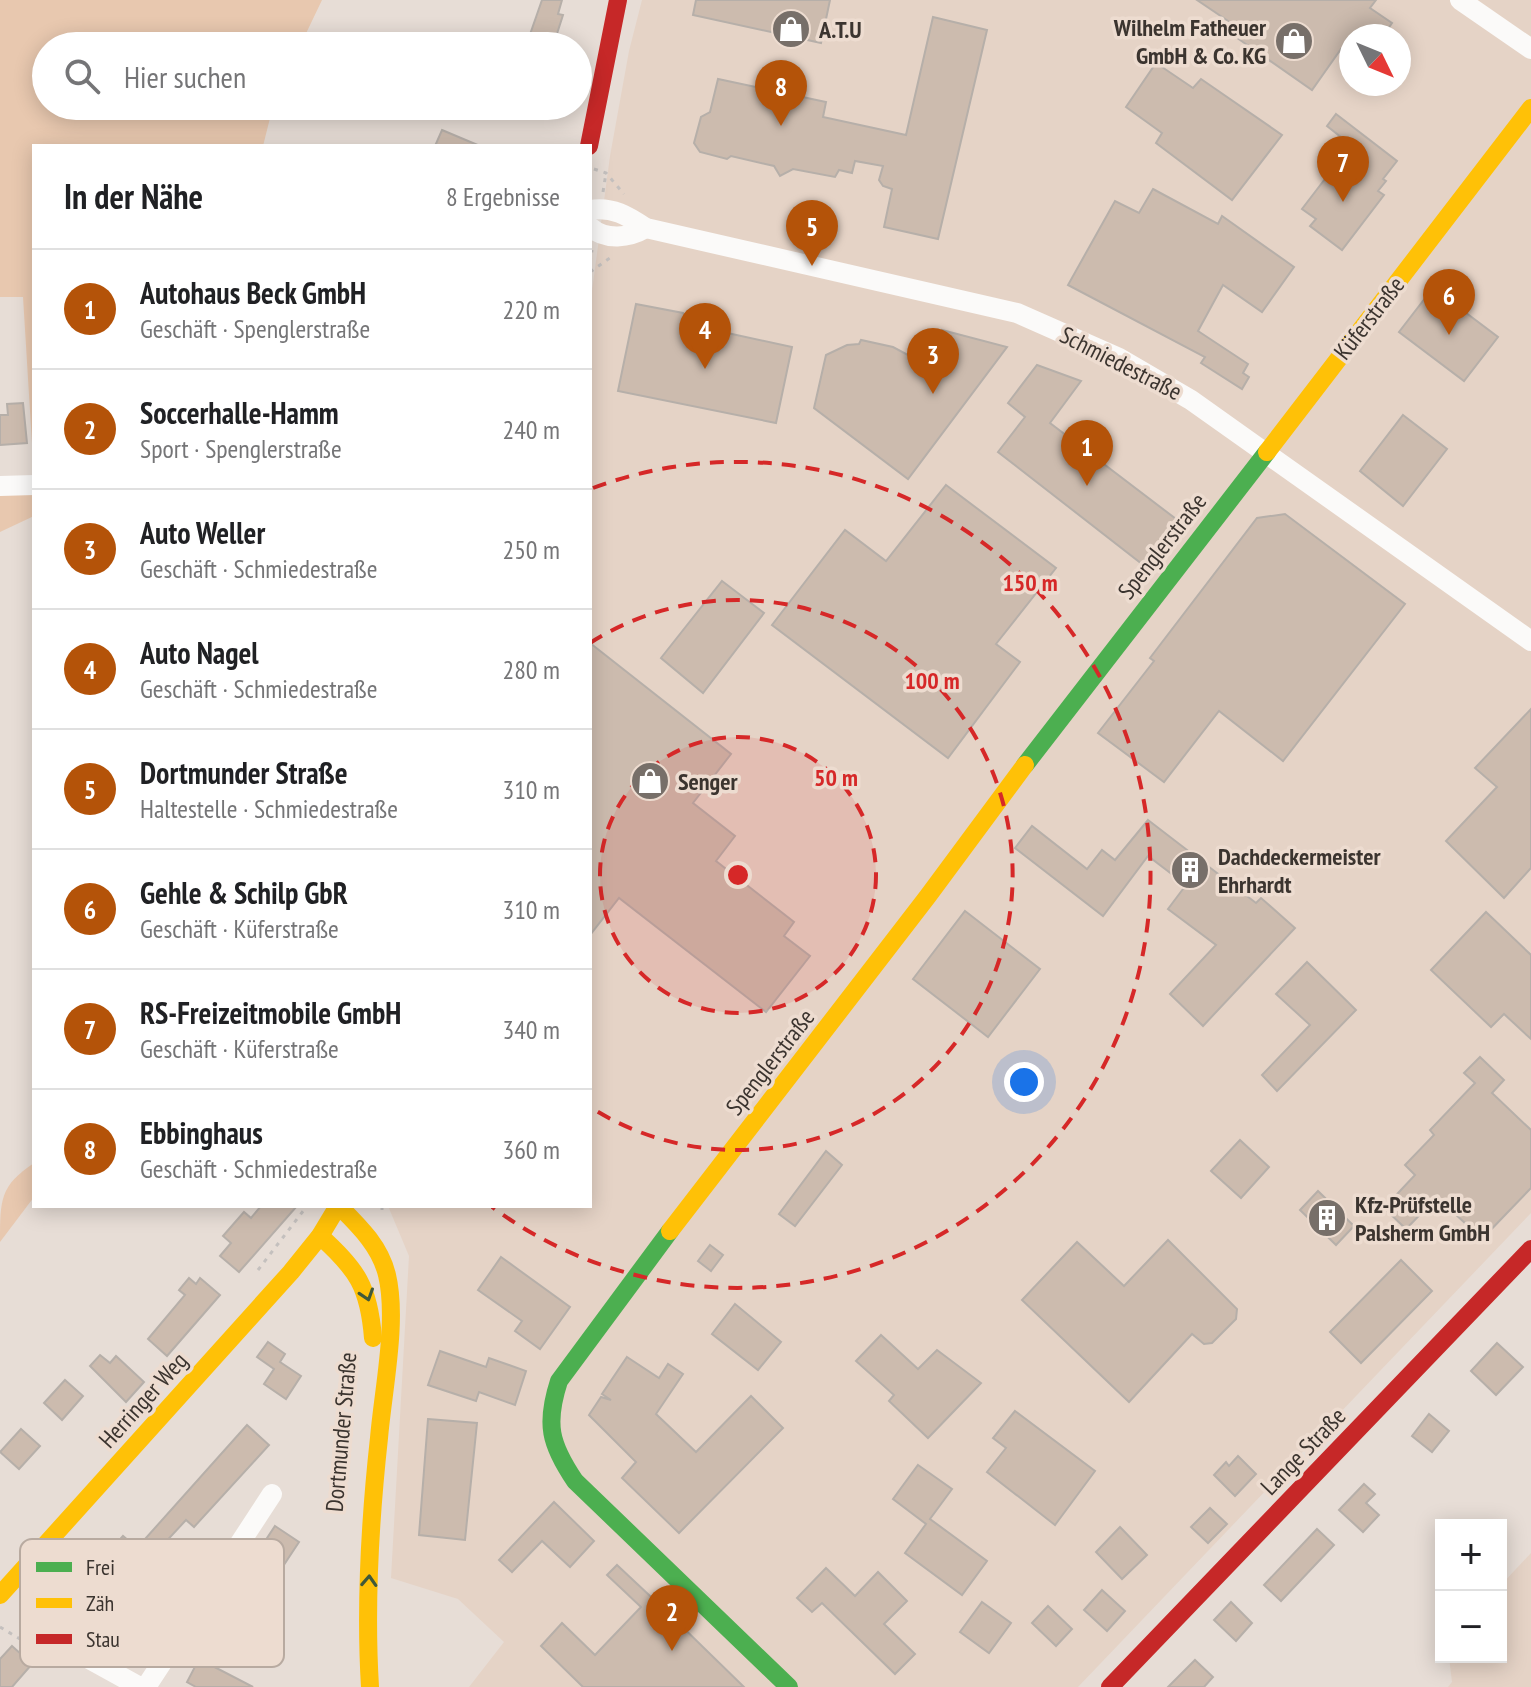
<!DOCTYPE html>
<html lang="de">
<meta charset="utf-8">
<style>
body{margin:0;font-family:"PT Sans Narrow",sans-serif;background:#f6f6f6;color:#202124}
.controls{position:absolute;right:24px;bottom:24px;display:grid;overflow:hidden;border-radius:0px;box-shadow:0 4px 20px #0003}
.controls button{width:72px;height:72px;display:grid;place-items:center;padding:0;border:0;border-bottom:2px solid #e0e0e0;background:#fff;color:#202124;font:40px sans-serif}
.compass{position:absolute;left:1339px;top:24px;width:72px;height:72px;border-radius:50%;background:#fff;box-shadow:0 4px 20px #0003;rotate:133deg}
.you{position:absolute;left:1024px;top:1082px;width:28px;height:28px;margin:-20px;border:6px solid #fff;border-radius:50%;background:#1a73e8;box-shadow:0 0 0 12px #1a73e833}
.badge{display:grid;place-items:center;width:52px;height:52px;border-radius:50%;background:#b45309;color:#fff;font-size:26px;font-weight:700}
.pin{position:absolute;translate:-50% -66px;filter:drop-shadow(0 2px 4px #0008)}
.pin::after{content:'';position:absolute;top:42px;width:28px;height:24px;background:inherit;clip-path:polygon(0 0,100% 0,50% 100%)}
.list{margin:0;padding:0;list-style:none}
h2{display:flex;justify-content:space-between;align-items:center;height:104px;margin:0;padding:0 32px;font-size:34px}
h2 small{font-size:26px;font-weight:400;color:#757577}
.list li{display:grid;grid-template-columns:52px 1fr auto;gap:24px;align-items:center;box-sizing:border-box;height:120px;padding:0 32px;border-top:2px solid #e0e0e0}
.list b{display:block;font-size:30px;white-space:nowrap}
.list p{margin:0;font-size:26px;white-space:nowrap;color:#757577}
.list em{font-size:26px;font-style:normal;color:#757577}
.icon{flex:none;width:44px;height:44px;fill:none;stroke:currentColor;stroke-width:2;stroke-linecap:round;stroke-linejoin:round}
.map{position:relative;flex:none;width:1531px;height:1687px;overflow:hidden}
.search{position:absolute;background:#fff;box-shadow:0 4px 20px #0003;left:32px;top:32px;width:560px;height:88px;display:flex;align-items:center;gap:20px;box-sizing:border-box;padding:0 28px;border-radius:44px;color:#757577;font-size:30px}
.panel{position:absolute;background:#fff;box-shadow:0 4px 20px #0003;left:32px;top:144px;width:560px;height:1064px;border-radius:0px}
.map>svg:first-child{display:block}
</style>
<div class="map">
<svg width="1531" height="1687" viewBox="0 0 1531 1687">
<rect width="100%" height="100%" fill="#e7ddd6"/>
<g fill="#e5d3c6" fill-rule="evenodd">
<path d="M642,0H1531V1213L1078,1687H469L504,1642L458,1599L391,1578L409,1256L388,1206H590V306L610,156L629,51ZM1351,36H1399V84H1351Z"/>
<polygon points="1531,1553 1531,1687 1448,1687 1452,1682 1449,1657 1501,1657 1501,1585"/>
</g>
<g fill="#e8c8af">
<polygon points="0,0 322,0 300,46 46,46 46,106 273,106 263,146 34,146 34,476 23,297 0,297"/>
<polygon points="34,492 34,516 0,532 0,493"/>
<path d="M34,1163V1197L0,1242C0,1199 0,1186 34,1163Z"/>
</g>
<g fill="#ccbbae" stroke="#b6afa9" stroke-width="2">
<polygon points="542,0 562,0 558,14 563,15 553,46 526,46"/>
<polygon points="696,0 830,0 821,43 693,15"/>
<polygon points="1197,0 1376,0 1370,8 1392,23 1383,36 1351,36 1351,56 1341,49 1312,90 1230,33 1234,25"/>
<polygon points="933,17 987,30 938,239 884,227 892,189 883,186 879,180 883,166 855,161 852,173 839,170 835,177 793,169 780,176 774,166 731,156 727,159 700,152 694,143 701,117 710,112 718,79 826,102 823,117 906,135"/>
<polygon points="1156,63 1193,88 1201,79 1282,135 1232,200 1156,143 1162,133 1126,107"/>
<polygon points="1336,114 1397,161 1383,179 1386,181 1378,191 1384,195 1342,250 1310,226 1316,219 1302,209 1351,145 1327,126"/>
<polygon points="442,130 480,146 435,146"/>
<polygon points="1153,189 1218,224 1222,216 1294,267 1262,312 1223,285 1198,331 1248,364 1243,373 1249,377 1242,389 1201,363 1205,357 1068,285 1115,201 1139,213"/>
<polygon points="1433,288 1498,337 1464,381 1399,332"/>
<polygon points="636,304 683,313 691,325 792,347 776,423 618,391"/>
<polygon points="942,330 1007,347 908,479 814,408 826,355 847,345 859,344 861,340 893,347 919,361"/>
<polygon points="1037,365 1081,381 1050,423 1176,519 1142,564 998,452 1025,417 1008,403"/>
<polygon points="23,403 27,443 0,445 0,415 8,415 7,404"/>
<polygon points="1403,415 1447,449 1403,506 1360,471"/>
<polygon points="946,485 1056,568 996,644 1020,662 948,758 772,625 845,530 886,561"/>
<polygon points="1285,514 1405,604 1283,761 1219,711 1164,782 1098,733 1154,661 1150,658 1257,518"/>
<polygon points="722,581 764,613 703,693 661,658"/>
<polygon points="590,643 731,754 693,803 735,836 716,861 794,922 784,936 810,956 766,1012 619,898 590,935"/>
<polygon points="1531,709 1531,868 1504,898 1446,841 1497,787 1475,768"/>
<polygon points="1148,820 1256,903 1261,898 1295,928 1203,1026 1170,994 1216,945 1168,909 1186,885 1148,856 1103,916 1015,848 1032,826 1087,869 1102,850 1115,860"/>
<polygon points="965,911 1040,969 988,1037 913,979"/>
<polygon points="1486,912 1531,955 1531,1039 1504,1014 1491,1027 1431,970"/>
<polygon points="1307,962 1356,1010 1277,1091 1262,1075 1310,1025 1276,994"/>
<polygon points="1480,1057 1504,1080 1492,1093 1531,1130 1531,1188 1482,1239 1437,1197 1406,1229 1384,1208 1415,1175 1405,1165 1434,1135 1430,1130 1475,1083 1464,1073"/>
<polygon points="1240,1140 1269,1167 1241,1198 1211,1171"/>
<polygon points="826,1151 842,1165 795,1226 779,1214"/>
<polygon points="1318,1191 1354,1226 1336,1245 1300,1210"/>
<polygon points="261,1206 297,1206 239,1272 220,1256 231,1243 223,1236 244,1212 251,1218"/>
<polygon points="1168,1240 1237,1309 1236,1319 1212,1343 1204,1344 1192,1334 1129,1402 1022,1300 1077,1242 1124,1286"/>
<polygon points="710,1245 723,1255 711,1271 698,1261"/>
<polygon points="501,1257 570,1307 540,1349 515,1331 522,1321 478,1290"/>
<polygon points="1401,1260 1432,1291 1361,1363 1330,1332"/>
<polygon points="189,1278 196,1284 200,1278 220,1295 167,1356 148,1339 185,1295 179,1290"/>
<polygon points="735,1304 781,1342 758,1370 712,1334"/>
<polygon points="881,1335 918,1369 937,1350 981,1383 928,1438 889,1401 894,1395 856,1361"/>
<polygon points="268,1342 285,1354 280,1362 301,1376 286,1399 264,1384 274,1369 257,1357"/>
<polygon points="1497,1343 1523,1367 1496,1395 1471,1371"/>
<polygon points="440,1351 486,1367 489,1358 526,1371 515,1405 479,1392 476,1401 428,1385"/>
<polygon points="100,1355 110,1363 116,1356 144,1382 126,1402 90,1366"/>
<polygon points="627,1357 659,1378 668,1364 683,1374 656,1414 696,1452 751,1396 783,1428 679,1533 622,1478 636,1462 589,1415 601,1397 611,1400 602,1394"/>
<polygon points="65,1380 83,1396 62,1420 44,1403"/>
<polygon points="1015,1411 1095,1471 1055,1525 987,1472 1006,1448 993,1438"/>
<polygon points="1429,1414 1449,1431 1432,1452 1412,1436"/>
<polygon points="428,1419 477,1423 465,1540 419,1535"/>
<polygon points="247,1425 269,1445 194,1527 186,1520 95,1618 106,1630 121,1618 152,1634 138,1659 74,1626 80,1614 72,1608 71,1596 75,1589 123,1536 137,1548"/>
<polygon points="21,1429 40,1446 19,1469 0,1452"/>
<polygon points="1238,1456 1256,1474 1235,1496 1214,1475 1226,1462 1229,1466"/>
<polygon points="918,1465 952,1489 930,1519 987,1561 962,1595 905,1553 926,1524 893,1499"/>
<polygon points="1364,1484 1375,1494 1366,1503 1379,1515 1363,1532 1339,1510"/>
<polygon points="554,1502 594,1541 570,1567 542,1541 512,1572 499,1560"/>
<polygon points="1210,1508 1227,1524 1208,1543 1191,1527"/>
<polygon points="275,1526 299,1542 241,1630 217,1614"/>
<polygon points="1120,1527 1147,1555 1122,1579 1096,1552"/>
<polygon points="1317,1529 1334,1545 1281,1601 1264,1585"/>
<polygon points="617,1565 665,1610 744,1687 583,1687 541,1646 562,1623 595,1655 641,1607 607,1575"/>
<polygon points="826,1568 855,1596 878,1572 907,1601 884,1624 915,1654 895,1674 822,1603 812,1612 797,1598"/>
<polygon points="1102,1590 1125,1611 1107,1631 1084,1610"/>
<polygon points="982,1602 1011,1623 989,1653 960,1632"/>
<polygon points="1231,1602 1252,1623 1236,1641 1214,1620"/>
<polygon points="1048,1606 1072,1629 1056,1646 1032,1623"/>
<polygon points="12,1646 32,1664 12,1687 0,1687 0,1659"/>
<polygon points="199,1659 253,1687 196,1687 187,1682"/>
<polygon points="1195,1660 1213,1677 1204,1687 1168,1687"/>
</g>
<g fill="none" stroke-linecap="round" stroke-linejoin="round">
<g stroke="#c4c0be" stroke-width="3" stroke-dasharray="4 6" stroke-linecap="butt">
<polyline points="594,169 606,173 624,194"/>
<polyline points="603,192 606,173"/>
<polyline points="590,262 592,250"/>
<polyline points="590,272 614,255"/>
<polyline points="382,1206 382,1216"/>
<polyline points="258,1270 307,1206"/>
<polyline points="24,1624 31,1601 28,1598"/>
<polyline points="0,1627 20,1639"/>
</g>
<g stroke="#fbfaf9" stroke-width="20">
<polyline points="1460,0 1531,49"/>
<path d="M590,210C612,206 628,216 646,228L1017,313L1119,358L1191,400L1531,641"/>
<path d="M590,227C606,241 629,238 646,228"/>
<polyline points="0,486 34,485"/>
<polyline points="42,1633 140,1687"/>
<polyline points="146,1687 272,1494"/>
</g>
<g stroke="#4caf50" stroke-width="18">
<polyline points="1025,765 1267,452"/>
<path d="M670,1231L559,1381C545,1424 550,1444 575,1481L789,1687"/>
</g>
<g stroke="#ffc107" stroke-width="18">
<polyline points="1267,452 1531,108"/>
<path d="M339,1206C359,1226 380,1246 387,1275C398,1321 383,1390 379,1438C370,1520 365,1605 370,1687"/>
<polyline points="670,1231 928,896 1025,765"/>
<path d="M320,1236C357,1269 369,1287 373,1338"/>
<polyline points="0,1595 291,1272 320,1236 338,1206"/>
</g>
<g stroke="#c62828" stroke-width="18">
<polyline points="589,146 618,0"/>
<polyline points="1110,1687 1531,1249"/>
</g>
</g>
<defs><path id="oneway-chevron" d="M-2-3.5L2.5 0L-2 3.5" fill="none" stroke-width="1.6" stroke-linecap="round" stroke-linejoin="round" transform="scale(2)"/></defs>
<g stroke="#405939">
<use href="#oneway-chevron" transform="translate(367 1295) rotate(72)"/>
<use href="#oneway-chevron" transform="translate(369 1581) rotate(-87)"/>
</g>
<circle cx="738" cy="875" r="138" fill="#d62828" fill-opacity=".12"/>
<g fill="none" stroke="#d62828" stroke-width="4" stroke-dasharray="14 10">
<circle cx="738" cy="875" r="138"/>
<path d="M590 643A275 275 0 1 1 590 1107"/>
<path d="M593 488A413 413 0 1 1 492 1207"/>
</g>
<defs>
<symbol id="shop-disc" viewBox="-11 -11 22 22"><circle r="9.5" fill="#776f69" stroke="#eddcd0"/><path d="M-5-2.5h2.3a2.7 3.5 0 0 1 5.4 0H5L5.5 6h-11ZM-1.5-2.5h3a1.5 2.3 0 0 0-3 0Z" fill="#fff"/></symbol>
<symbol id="building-disc" viewBox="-11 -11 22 22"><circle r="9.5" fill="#776f69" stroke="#eddcd0"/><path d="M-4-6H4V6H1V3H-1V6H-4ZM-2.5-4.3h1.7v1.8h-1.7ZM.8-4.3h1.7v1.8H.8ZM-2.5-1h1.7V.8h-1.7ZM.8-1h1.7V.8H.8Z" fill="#fff"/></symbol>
</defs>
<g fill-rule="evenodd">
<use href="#shop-disc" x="769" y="7" width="44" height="44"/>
<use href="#shop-disc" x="1272" y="19" width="44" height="44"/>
<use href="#shop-disc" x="628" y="759" width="44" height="44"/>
<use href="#building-disc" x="1168" y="848" width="44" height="44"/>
<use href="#building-disc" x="1305" y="1196" width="44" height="44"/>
</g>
<g text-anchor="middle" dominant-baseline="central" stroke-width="7" stroke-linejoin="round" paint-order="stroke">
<g font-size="24" font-weight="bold" fill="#3b342f" stroke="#eddcd0" text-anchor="start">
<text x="1266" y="27" text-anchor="end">Wilhelm Fatheuer<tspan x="1266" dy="28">GmbH &amp; Co. KG</tspan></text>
<text x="819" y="29">A.T.U</text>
<text x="678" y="781">Senger</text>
<text x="1218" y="856">Dachdeckermeister<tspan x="1218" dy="28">Ehrhardt</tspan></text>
<text x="1355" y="1204">Kfz-Prüfstelle<tspan x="1355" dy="28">Palsherm GmbH</tspan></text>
</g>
<g font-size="24" fill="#3b342f" stroke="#eddcd0">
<text transform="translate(1369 318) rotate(-52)">Küferstraße</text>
<text transform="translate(1121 363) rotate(27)">Schmiedestraße</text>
<text transform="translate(1162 546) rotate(-52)">Spenglerstraße</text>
<text transform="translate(770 1062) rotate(-52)">Spenglerstraße</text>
<text transform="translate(143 1400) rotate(-48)">Herringer Weg</text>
<text transform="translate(341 1432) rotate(-85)">Dortmunder Straße</text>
<text transform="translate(1303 1451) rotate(-46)">Lange Straße</text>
</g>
</g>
<rect x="20" y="1539" width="264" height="128" rx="12" fill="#eddcd0" stroke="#b8aaa0" stroke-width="2"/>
<rect x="36" y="1562" width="36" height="10" fill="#4caf50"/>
<rect x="36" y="1598" width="36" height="10" fill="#ffc107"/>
<rect x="36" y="1634" width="36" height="10" fill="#c62828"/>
<g font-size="22" fill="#3b342f">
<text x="86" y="1575">Frei</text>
<text x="86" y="1611">Zäh</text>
<text x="86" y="1647">Stau</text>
</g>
<circle cx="738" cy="875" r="12" fill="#d62828" stroke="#eddcd0" stroke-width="4"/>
<g font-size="24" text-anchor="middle" font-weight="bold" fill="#d62828" stroke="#eddcd0" stroke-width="7" stroke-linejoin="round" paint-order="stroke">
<text x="1030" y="591">150 m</text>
<text x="932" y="689">100 m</text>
<text x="836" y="786">50 m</text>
</g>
</svg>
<div class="controls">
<button>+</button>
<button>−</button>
</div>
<svg class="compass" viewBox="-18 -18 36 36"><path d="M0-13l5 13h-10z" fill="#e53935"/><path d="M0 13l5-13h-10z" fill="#757577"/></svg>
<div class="you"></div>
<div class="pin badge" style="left:1087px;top:486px">1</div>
<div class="pin badge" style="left:672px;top:1651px">2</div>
<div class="pin badge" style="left:933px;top:394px">3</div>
<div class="pin badge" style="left:705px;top:369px">4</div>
<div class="pin badge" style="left:812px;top:266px">5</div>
<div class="pin badge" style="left:1449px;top:335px">6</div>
<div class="pin badge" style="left:1343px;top:202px">7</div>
<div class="pin badge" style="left:781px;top:126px">8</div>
<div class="search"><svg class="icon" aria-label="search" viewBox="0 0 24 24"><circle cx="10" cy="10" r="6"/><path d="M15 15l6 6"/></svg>Hier suchen</div>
<section class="panel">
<h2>In der Nähe<small>8 Ergebnisse</small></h2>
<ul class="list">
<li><span class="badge">1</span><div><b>Autohaus Beck GmbH</b><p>Geschäft · Spenglerstraße</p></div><em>220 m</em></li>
<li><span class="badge">2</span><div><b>Soccerhalle-Hamm</b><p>Sport · Spenglerstraße</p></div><em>240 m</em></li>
<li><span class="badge">3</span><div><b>Auto Weller</b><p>Geschäft · Schmiedestraße</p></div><em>250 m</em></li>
<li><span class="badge">4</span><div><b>Auto Nagel</b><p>Geschäft · Schmiedestraße</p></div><em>280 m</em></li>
<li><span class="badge">5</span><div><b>Dortmunder Straße</b><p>Haltestelle · Schmiedestraße</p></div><em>310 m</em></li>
<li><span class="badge">6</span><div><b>Gehle &amp; Schilp GbR</b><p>Geschäft · Küferstraße</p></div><em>310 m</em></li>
<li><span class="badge">7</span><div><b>RS-Freizeitmobile GmbH</b><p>Geschäft · Küferstraße</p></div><em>340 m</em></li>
<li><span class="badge">8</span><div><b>Ebbinghaus</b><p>Geschäft · Schmiedestraße</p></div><em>360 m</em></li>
</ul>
</section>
</div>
